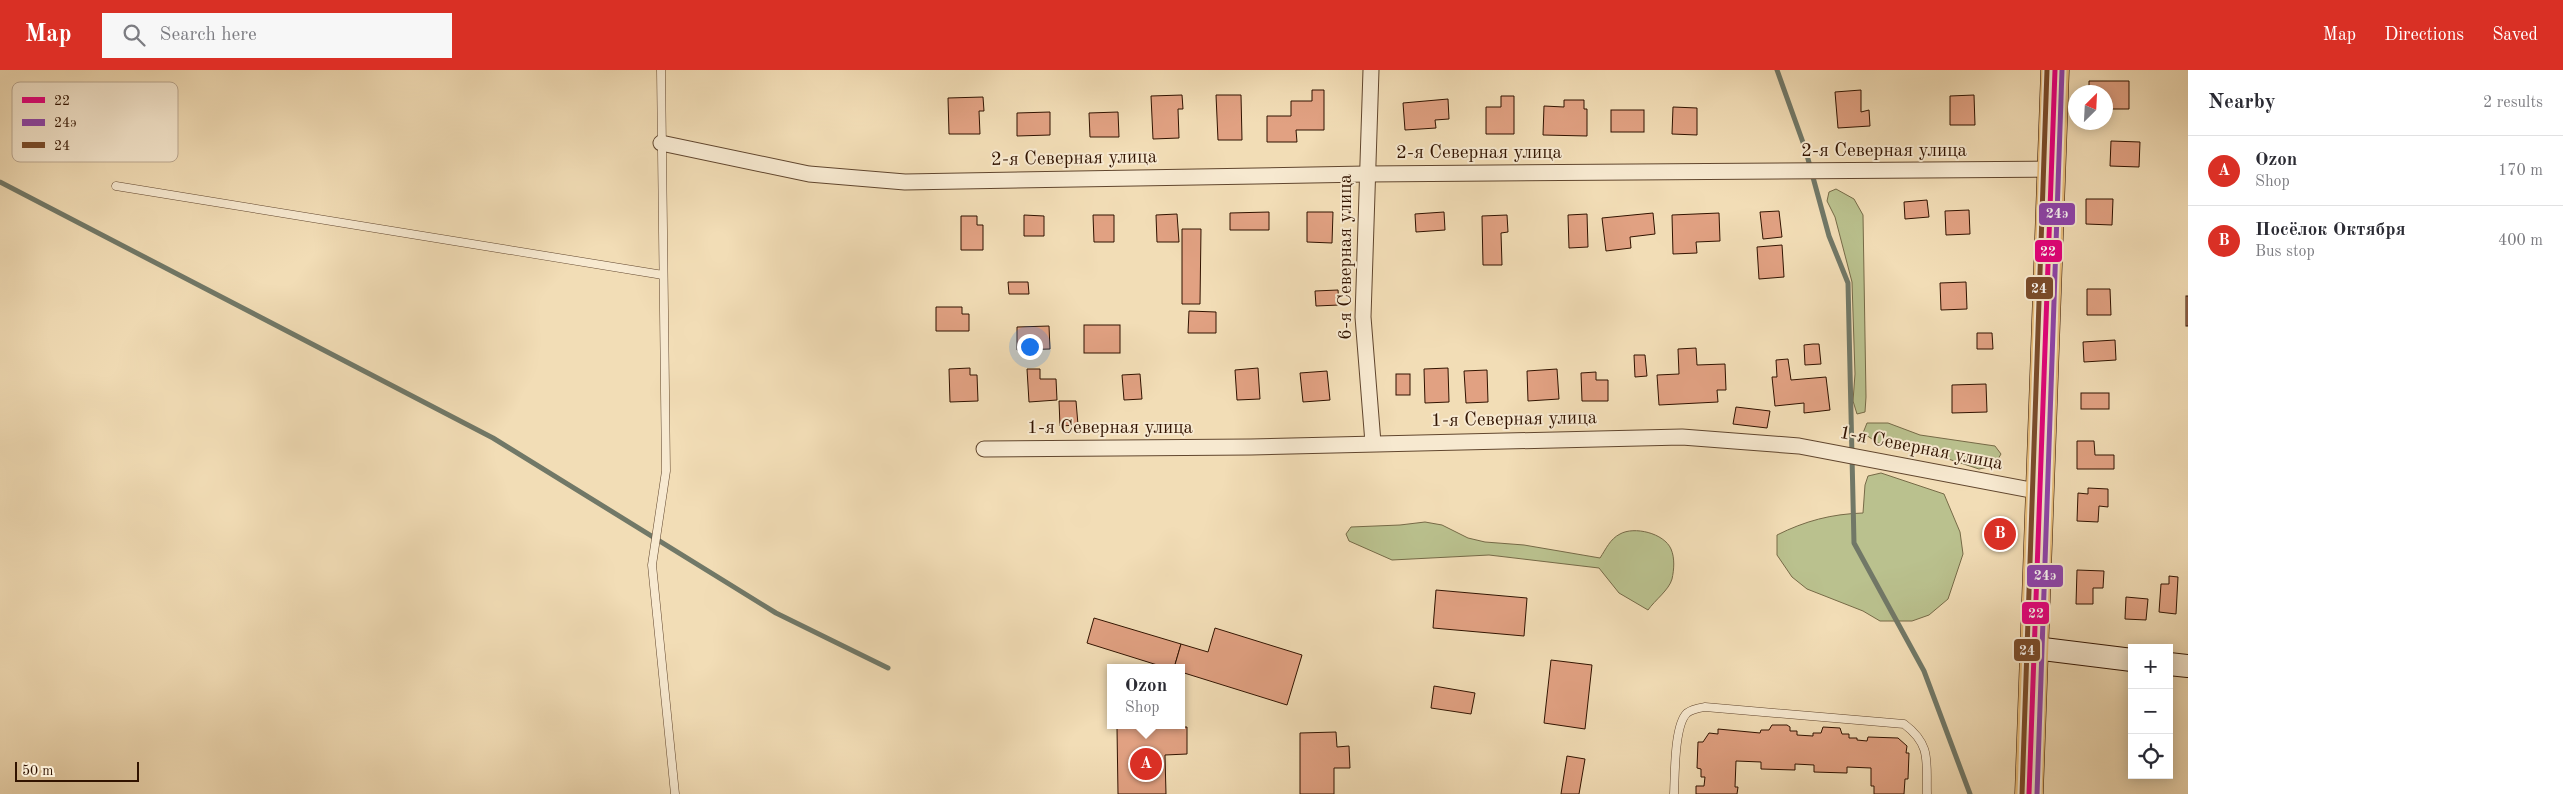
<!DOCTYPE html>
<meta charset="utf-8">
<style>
body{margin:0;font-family:"Old Standard TT",serif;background:#f7f7f7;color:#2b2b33}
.controls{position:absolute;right:15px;bottom:15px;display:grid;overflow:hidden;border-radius:0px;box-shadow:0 2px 12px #0003}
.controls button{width:45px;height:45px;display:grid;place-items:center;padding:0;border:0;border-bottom:1px solid #e1e1e2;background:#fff;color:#2b2b33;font:25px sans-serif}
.compass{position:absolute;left:2068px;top:15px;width:45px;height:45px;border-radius:50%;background:#fff;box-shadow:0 2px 12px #0003;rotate:24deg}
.scale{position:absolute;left:15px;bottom:12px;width:124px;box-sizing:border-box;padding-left:5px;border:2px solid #311300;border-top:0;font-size:14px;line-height:18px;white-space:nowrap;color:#311300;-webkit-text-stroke:4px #f7e9d0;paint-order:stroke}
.you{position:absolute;left:1029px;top:276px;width:18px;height:18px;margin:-12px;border:4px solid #fff;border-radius:50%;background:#1a73e8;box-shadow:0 0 0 8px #1a73e833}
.badge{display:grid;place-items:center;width:32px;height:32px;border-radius:50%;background:#d93025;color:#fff;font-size:16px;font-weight:700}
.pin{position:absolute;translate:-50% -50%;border:2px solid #fff;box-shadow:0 1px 5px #0006}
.popup{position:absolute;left:1107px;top:594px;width:78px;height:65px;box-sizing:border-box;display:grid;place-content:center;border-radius:0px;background:#fff;filter:drop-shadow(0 1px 4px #0005);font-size:16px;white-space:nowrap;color:#7c7c81}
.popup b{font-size:19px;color:#2b2b33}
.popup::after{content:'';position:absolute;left:50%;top:100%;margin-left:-10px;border:10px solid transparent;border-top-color:#fff}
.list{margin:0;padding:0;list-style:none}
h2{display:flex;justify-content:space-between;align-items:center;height:65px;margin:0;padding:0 20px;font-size:21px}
h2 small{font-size:16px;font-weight:400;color:#7c7c81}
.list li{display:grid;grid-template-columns:32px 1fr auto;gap:15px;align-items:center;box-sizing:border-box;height:70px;padding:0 20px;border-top:1px solid #e1e1e2}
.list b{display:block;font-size:19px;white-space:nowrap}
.list p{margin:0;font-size:16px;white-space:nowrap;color:#7c7c81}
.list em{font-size:16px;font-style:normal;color:#7c7c81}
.icon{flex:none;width:28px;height:28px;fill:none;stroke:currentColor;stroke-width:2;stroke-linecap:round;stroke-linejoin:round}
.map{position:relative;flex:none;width:2188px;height:724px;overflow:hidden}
header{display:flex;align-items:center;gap:30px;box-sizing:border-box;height:70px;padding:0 25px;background:#d93025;color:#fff}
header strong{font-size:24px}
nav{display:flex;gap:28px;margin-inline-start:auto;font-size:18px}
.search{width:350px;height:45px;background:#f7f7f7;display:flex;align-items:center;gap:12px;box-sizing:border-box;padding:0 18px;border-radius:0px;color:#7c7c81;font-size:19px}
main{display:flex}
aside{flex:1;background:#fff}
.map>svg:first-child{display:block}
</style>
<header>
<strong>Map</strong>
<div class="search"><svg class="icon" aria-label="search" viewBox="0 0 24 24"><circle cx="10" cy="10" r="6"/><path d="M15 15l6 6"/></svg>Search here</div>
<nav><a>Map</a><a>Directions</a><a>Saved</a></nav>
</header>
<main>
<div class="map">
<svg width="2188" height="724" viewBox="0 0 2188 724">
<rect width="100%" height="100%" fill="#f2ddb6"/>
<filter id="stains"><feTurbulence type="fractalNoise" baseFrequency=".004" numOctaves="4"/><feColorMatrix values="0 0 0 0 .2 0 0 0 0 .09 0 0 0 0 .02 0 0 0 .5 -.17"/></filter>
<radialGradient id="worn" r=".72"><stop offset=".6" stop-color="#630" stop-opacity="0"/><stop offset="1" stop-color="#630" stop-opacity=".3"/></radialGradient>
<g fill="#bac18e" stroke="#766a47">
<polygon points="1836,119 1854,129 1863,145 1866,327 1865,342 1857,344 1853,331 1855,304 1852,212 1835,147 1827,131 1829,122"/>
<polygon points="1867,353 1888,353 1920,365 1995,376 2001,384 1994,396 1979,399 1936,385 1878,373 1863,363"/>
<path d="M1881,403L1944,424L1960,462L1963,484L1948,529L1929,545L1912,551H1880L1863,541L1807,519L1792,507L1777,485V465C1805,451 1831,444 1863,443L1865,415L1868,406Z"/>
<path d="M1425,452L1442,455L1468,468L1485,472L1524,475L1600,488C1606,479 1610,469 1620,464C1634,456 1664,463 1671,479C1675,488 1674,500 1672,509C1669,520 1655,530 1648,540L1619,523L1599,498L1489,485L1392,490L1349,471L1346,464L1351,457L1400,455Z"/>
</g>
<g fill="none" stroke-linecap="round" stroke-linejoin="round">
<g stroke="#717867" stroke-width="5">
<polyline points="1777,0 1805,78 1829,166 1848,213 1854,473 1924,601 1970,724"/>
<polyline points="0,112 493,368 776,543 888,598"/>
</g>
</g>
<g fill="#e1a182" stroke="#311300">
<polygon points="2089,11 2129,11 2129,39 2106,39 2106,22 2089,22"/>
<polygon points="1312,20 1324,20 1324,60 1296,60 1297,72 1267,72 1267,46 1291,46 1291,31 1312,31"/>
<polygon points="1861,20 1861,42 1869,40 1870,56 1838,58 1835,22"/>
<polygon points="1182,25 1183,39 1178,39 1179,68 1153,69 1151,26"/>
<polygon points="1216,25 1241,25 1242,70 1218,70"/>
<polygon points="1974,25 1975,55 1950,55 1950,26"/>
<polygon points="1501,26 1514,26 1514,64 1486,64 1486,37 1501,37"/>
<polygon points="983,27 984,41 979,41 980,64 949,64 948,28"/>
<polygon points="1448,29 1449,49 1435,50 1436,58 1405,60 1403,33"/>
<polygon points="1564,30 1584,30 1584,39 1587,39 1587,66 1543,65 1544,36 1564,37"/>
<polygon points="1673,37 1697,38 1697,65 1672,64"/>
<rect x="1611" y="40" width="33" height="22"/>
<polygon points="1050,42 1050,65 1017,66 1017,43"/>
<polygon points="1118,42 1119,67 1090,67 1089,43"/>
<polygon points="2111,71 2140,72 2139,97 2110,96"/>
<polygon points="2086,129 2113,129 2112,155 2086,154"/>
<polygon points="1927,130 1929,147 1905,149 1904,132"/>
<polygon points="1969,140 1970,164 1946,165 1945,141"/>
<polygon points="1779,141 1782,167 1763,169 1760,142"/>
<polygon points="1269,142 1269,160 1230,160 1230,143"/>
<polygon points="1307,142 1333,142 1332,173 1307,172"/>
<polygon points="1444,142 1445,160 1416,162 1415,144"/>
<polygon points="1653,143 1655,164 1630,167 1631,178 1606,181 1602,148"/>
<polygon points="1719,143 1720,171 1696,172 1697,183 1673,184 1672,145"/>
<polygon points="1177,144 1179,172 1157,172 1156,145"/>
<polygon points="1587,144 1588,177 1569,178 1568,145"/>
<polygon points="1024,145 1044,146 1044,166 1024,166"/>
<polygon points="1093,145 1114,145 1114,172 1094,172"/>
<polygon points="1507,145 1508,162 1501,163 1502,195 1483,195 1482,146"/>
<polygon points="961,146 977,146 977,155 983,155 983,180 961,180"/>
<polygon points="1182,159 1201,159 1200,234 1182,234"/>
<polygon points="1782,175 1784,207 1759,209 1757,177"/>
<polygon points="1008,212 1028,212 1029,224 1009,224"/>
<polygon points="1966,212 1967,239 1941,240 1940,213"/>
<polygon points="2087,219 2110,219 2111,245 2087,245"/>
<polygon points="1338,220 1339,235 1316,236 1315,221"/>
<rect x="2186" y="226" width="2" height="30"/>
<polygon points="936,237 962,237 962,244 969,244 969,261 936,261"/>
<polygon points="1189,241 1216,242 1216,263 1188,263"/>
<rect x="1084" y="255" width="36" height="28"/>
<polygon points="1049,256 1050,279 1017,280 1017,257"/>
<polygon points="1977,263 1992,263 1993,279 1977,279"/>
<polygon points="2115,270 2116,290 2084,292 2083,272"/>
<polygon points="1813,274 1819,274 1821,294 1805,295 1804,275"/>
<polygon points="1696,278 1697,295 1725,294 1726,320 1717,320 1718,332 1659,335 1657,305 1679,304 1678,279"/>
<polygon points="1634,285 1645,285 1647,306 1635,307"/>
<polygon points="1788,289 1791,310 1826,307 1830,340 1804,343 1804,333 1775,336 1772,307 1777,307 1776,290"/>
<polygon points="970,298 970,305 977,305 978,331 950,332 949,299"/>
<polygon points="1258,298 1260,329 1237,330 1235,300"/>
<polygon points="1448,298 1449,332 1425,333 1424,299"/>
<polygon points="1027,299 1040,299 1040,309 1056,309 1057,330 1029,332"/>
<polygon points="1557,299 1559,329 1528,331 1527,301"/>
<polygon points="1487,300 1488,332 1466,333 1464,301"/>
<polygon points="1327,301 1330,330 1303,332 1300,303"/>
<polygon points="1596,302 1596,310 1608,310 1608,331 1582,331 1581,303"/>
<polygon points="1140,304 1142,329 1124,330 1122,305"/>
<rect x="1396" y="304" width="14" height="21"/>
<polygon points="1986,314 1987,342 1952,343 1952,315"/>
<rect x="2081" y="323" width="28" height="16"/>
<polygon points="1059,331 1076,331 1078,355 1060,356"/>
<polygon points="1736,337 1770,341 1767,358 1733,354"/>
<polygon points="2077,371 2094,371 2095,385 2114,385 2114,399 2077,399"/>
<polygon points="2088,418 2108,419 2108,437 2099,436 2098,452 2077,451 2078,423 2088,424"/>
<polygon points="2077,500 2104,501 2103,518 2093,518 2093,534 2076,534"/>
<polygon points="2169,506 2178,507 2176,544 2159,542 2161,514 2169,514"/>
<polygon points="1436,520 1527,528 1524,566 1433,558"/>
<polygon points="2126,527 2148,529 2146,550 2125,549"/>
<polygon points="1094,548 1181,574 1174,598 1167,598 1087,573"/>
<polygon points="1215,558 1302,585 1287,635 1181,602 1181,598 1174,598 1181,574 1208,582"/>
<polygon points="1551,590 1592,595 1585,659 1544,653"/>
<polygon points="1434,616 1475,623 1471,644 1431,638"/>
<polygon points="1772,655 1787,655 1790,657 1790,661 1797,661 1797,665 1813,666 1813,663 1821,663 1823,657 1840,658 1842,664 1849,664 1849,668 1857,668 1857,670 1867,671 1868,667 1898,668 1907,676 1906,683 1909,683 1908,709 1905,709 1904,724 1874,724 1874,716 1871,716 1871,698 1847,697 1847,703 1814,702 1814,695 1795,694 1795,700 1761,699 1761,692 1736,691 1735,717 1738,717 1737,724 1696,724 1696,716 1704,716 1705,707 1701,707 1701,699 1697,698 1698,672 1703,672 1709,663 1718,664 1718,659 1760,663 1761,660 1769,660"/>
<polygon points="1187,657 1187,684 1165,685 1166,724 1118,724 1117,658"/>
<polygon points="1336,662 1337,677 1349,676 1350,698 1334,698 1334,724 1300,724 1300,663"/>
<polygon points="1567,686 1585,689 1579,724 1561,724"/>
</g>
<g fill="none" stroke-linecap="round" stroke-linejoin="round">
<defs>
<g id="lane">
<polyline points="661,0 666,401 652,495 675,724"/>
<polyline points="116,116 663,205"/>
<path d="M1674,724C1675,706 1674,655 1687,643C1692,639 1699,638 1705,637L1904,654C1932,675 1926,692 1927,724"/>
</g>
<g id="street">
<polyline points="1371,0 1363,247 1373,373"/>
<polyline points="661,73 809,104 905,112 1366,104 2053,99"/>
<polyline points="984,379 1251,377 1682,367 1799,376 2041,422"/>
</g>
<g id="secondary">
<polyline points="2035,578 2132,590"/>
<polyline points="2169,594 2188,596"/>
</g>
<polyline id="highway" points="2029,724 2055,0"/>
</defs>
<use href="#lane" stroke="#61462e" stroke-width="9"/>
<use href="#street" stroke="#61462e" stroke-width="17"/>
<use href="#secondary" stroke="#311300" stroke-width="24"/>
<use href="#highway" stroke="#311300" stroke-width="29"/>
<use href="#lane" stroke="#f7e9d0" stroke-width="8"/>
<use href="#street" stroke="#f7e9d0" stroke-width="15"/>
<use href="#secondary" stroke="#f7e9d0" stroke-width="22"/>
<use href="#highway" stroke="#e9be7b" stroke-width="28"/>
<defs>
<polyline id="bus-1" points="2029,724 2055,0"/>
<polyline id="bus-2" points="2037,724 2062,0"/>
<polyline id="bus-3" points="2022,724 2047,0"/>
</defs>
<use href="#bus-1" stroke="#f7e9d0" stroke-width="9"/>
<use href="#bus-2" stroke="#f7e9d0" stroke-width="9"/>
<use href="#bus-3" stroke="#f7e9d0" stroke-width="9"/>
<use href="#bus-1" stroke="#e5007d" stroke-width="5"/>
<use href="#bus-2" stroke="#8e44ad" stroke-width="5"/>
<use href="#bus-3" stroke="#7a4b2a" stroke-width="5"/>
</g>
<g text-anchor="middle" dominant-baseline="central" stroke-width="4" stroke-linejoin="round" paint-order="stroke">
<g font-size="19" fill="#311300" stroke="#f7e9d0">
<text x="1884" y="81">2-я Северная улица</text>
<text x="1479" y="83">2-я Северная улица</text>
<text transform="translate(1074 89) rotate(-1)">2-я Северная улица</text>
<text transform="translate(1346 187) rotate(-90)">6-я Северная улица</text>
<text transform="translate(1514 350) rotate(-1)">1-я Северная улица</text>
<text x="1110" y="358">1-я Северная улица</text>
<text transform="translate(1921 379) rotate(11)">1-я Северная улица</text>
</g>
</g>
<rect x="12" y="12" width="166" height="80" rx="8" fill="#f7e9d0" stroke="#bca992" stroke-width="1"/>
<rect x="22" y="27" width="23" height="6" fill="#e5007d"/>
<rect x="22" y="49" width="23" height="7" fill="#8e44ad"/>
<rect x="22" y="72" width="23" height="6" fill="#7a4b2a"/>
<g font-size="14" fill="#311300">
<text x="54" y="35">22</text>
<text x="54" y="57">24э</text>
<text x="54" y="80">24</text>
</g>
<g stroke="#f7e9d0" stroke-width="2">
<rect x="2038" y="132" width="38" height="24" rx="5" fill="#8e44ad"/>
<rect x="2034" y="169" width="29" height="24" rx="5" fill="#e5007d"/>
<rect x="2025" y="206" width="29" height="24" rx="5" fill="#7a4b2a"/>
<rect x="2026" y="494" width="38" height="24" rx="5" fill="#8e44ad"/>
<rect x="2021" y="531" width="29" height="24" rx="5" fill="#e5007d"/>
<rect x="2013" y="568" width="28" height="24" rx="5" fill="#7a4b2a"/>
</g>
<g font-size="14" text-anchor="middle" font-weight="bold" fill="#fff">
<text x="2057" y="148">24э</text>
<text x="2048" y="186">22</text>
<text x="2039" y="223">24</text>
<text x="2045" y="510">24э</text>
<text x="2036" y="548">22</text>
<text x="2027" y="585">24</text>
</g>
<rect width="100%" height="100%" filter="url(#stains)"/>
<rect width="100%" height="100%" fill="url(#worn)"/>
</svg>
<div class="controls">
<button>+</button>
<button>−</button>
<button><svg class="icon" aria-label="locate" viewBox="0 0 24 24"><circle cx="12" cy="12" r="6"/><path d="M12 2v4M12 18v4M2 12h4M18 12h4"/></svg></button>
</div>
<svg class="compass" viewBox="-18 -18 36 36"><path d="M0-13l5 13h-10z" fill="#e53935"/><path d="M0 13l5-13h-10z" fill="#7c7c81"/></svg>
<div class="scale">50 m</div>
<div class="you"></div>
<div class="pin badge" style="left:1146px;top:694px">A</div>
<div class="popup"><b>Ozon</b>Shop</div>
<div class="pin badge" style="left:2000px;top:464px">B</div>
</div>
<aside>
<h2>Nearby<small>2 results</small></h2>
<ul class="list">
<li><span class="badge">A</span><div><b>Ozon</b><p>Shop</p></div><em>170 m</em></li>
<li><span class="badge">B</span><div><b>Посёлок Октября</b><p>Bus stop</p></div><em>400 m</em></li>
</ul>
</aside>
</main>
